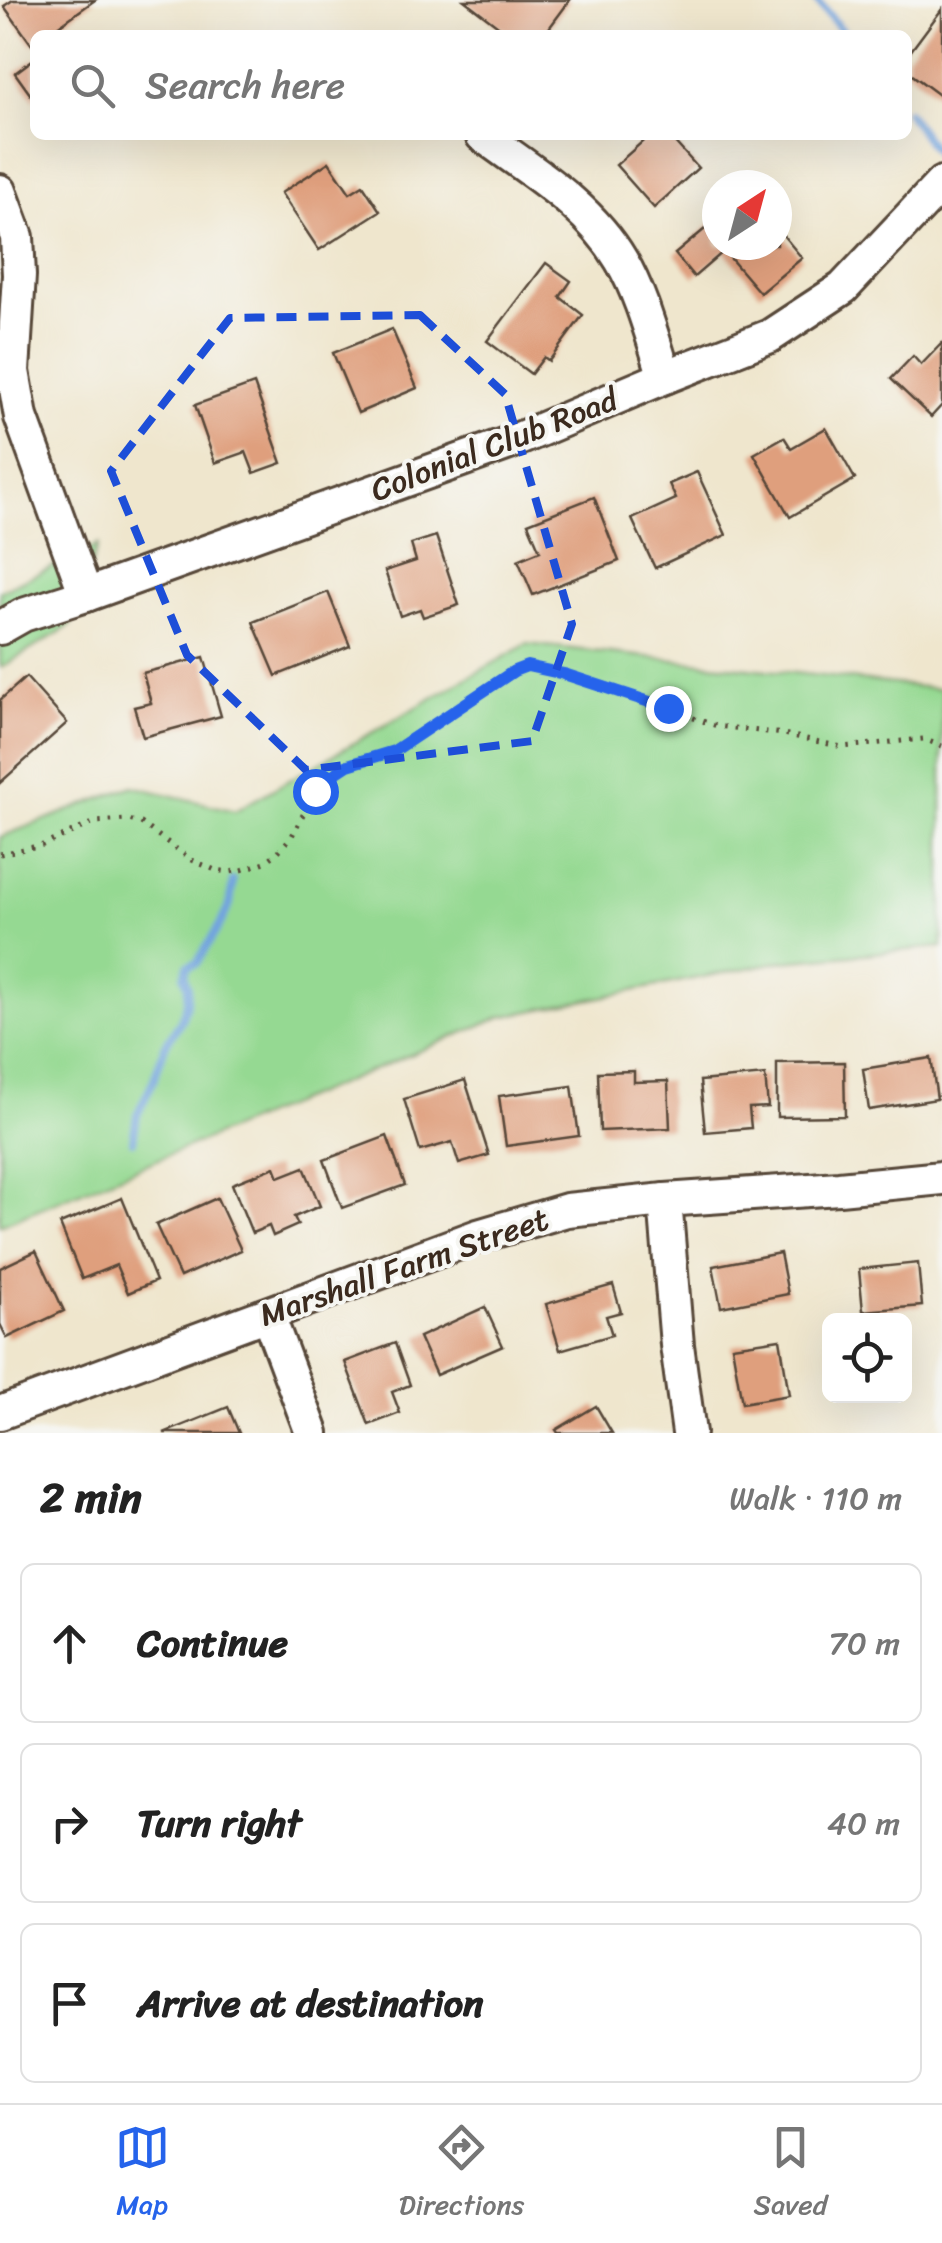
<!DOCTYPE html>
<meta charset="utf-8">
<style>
body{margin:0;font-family:Sriracha,sans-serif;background:#f2f2f2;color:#222}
.controls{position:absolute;right:30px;bottom:30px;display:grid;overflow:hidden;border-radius:15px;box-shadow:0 10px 40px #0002}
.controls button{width:90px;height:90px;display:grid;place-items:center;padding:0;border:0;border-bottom:2px solid #e0e0e0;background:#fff;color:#222;font:50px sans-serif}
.compass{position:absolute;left:702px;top:170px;width:90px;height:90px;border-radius:50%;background:#fff;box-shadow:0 10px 40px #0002;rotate:36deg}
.stop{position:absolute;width:30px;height:30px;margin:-22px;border:8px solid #2563eb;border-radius:50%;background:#fff}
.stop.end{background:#2563eb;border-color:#fff;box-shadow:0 2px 10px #0008}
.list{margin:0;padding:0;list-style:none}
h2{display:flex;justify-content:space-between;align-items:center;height:130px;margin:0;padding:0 40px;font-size:42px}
h2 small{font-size:32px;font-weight:400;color:#767676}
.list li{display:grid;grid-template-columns:65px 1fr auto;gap:30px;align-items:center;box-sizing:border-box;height:160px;margin:0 20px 20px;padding:0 20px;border:2px solid #e0e0e0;border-radius:15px}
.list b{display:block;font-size:38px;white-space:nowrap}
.list em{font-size:32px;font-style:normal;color:#767676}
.icon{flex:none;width:55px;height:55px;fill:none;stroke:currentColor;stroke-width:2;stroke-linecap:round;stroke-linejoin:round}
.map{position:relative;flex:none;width:942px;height:1433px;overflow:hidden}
.search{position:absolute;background:#fff;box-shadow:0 10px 40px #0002;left:30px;right:30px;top:30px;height:110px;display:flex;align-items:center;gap:25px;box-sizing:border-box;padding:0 35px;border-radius:15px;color:#767676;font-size:38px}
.sheet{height:670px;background:#fff}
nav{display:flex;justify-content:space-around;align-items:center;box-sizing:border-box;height:140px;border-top:2px solid #e0e0e0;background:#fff;font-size:28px;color:#767676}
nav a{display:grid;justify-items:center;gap:5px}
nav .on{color:#2563eb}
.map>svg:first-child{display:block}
</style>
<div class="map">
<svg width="942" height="1433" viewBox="0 0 942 1433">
<rect width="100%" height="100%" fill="#f6f6f2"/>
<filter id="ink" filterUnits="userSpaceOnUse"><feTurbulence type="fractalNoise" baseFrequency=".01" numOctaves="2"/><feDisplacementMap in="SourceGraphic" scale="20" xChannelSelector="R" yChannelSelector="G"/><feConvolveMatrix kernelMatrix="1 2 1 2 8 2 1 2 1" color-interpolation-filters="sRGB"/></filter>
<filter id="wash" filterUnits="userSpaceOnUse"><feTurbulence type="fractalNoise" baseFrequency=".0048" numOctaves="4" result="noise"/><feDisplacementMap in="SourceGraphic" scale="40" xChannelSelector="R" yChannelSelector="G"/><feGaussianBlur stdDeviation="2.25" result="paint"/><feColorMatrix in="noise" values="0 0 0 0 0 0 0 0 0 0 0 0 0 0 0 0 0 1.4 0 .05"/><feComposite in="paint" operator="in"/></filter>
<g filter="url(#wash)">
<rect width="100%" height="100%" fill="#efe6cd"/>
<g fill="#95d992" stroke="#688258" stroke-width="2.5">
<polygon points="98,545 70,626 0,668 0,591"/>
<polygon points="527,644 942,689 942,947 783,961 501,1017 0,1225 0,837 133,786 235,811"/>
</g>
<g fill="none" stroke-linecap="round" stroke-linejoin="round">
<g stroke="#72a4de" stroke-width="8">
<polyline points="816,0 846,35"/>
<polyline points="907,112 942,161"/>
<polyline points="133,1141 137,1115 154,1079 165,1046 181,1020 187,1002 188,987 184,976 188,966 197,963 221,923 230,904 233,881"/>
</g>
</g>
<g id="blocks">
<g fill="#df9f7d">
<polygon points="13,0 95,0 46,35 35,35 35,43 32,45 4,6"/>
<polygon points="464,0 570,0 544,35 510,35"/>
<polygon points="942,9 942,97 907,71 907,56"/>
<polygon points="35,58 35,101 15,73"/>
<polygon points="650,135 677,135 672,139 698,168 654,208 616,165"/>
<polygon points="329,162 350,193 363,185 380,211 319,250 281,193"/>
<polygon points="717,219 717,245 777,245 777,228 802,258 760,293 724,251 694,277 675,254"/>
<polygon points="546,263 571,281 560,297 583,315 549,361 544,357 531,374 487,341"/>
<polygon points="392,329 417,388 358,413 333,353"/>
<polygon points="942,343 942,405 931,417 891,379 913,356 921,365"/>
<polygon points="254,384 282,463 254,473 246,452 215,463 195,405"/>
<polygon points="826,428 855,479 790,517 754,454 784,437 791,448"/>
<polygon points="697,472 726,535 655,568 632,519 676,499 669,484"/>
<polygon points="594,497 619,561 533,595 518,560 540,551 528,523"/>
<polygon points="436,536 459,605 423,617 420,609 400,616 385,571 416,561 411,544"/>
<polygon points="328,592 350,646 276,676 253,622"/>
<polygon points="204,657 221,716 143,737 134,707 151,703 143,673"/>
<polygon points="26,677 67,723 0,783 0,700"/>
<polygon points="931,1058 937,1099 869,1110 863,1069"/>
<polygon points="844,1062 845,1116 777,1117 777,1063"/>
<polygon points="634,1071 634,1082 668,1081 670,1128 600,1131 598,1072"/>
<polygon points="765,1075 768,1107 749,1108 751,1128 705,1132 700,1081"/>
<polygon points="465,1080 489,1155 459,1164 452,1142 420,1151 404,1099"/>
<polygon points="572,1086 579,1136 506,1146 499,1096"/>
<polygon points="387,1136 405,1185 342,1208 324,1160"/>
<polygon points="275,1167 279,1177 304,1167 320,1206 294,1217 298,1225 273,1236 269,1226 252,1233 232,1184"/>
<polygon points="122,1198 156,1281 128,1293 116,1265 82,1279 60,1224"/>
<polygon points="217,1198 241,1250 180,1277 156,1225"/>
<polygon points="36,1251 64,1311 7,1338 0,1324 0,1268"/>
<polygon points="780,1253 788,1294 721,1307 713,1266"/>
<polygon points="918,1263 922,1306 863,1311 859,1269"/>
<polygon points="613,1285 621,1312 606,1316 612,1335 560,1350 546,1304"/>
<polygon points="485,1307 503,1346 436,1375 419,1337"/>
<polygon points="780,1339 789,1395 742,1403 732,1346"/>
<polygon points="395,1343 410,1385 392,1392 400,1413 369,1425 345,1362"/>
<polygon points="596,1406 612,1433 558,1433 556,1430"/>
<polygon points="228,1407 239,1433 164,1433"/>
</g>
</g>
</g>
<g filter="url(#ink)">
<use href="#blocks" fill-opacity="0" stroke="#564638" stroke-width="2.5"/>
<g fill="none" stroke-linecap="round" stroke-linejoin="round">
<defs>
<g id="minor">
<path d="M482,135C532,172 589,205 621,260C641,293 653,340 665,377"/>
<polyline points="0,191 17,237 19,275 13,371 21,417 86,595"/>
<polyline points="0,628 23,615 86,595 509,443 665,377 770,336 843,288 942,183"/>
<polyline points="665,1200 677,1345 689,1433"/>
<polyline points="268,1315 312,1433"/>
<polyline points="0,1413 478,1236 567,1210 665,1200 839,1188 942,1178"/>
</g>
</defs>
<use href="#minor" stroke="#564638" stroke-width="38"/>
<polyline stroke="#564638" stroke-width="5" stroke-dasharray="2.5 8" stroke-linecap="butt" points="0,854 43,845 95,822 128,820 141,823 192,860 215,870 230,872 242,870 265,862 276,854 292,836 315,791 328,778 347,765 394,751 514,671 527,666 565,674 717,726 784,734 842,747 923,739 942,746"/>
<use href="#minor" stroke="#fff" stroke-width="32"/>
</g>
</g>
<g fill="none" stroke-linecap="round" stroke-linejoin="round" filter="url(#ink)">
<polyline stroke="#2563eb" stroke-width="12" points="315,791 328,778 348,765 394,751 514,671 527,666 564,674 668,708"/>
</g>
<path fill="none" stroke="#1d4ed8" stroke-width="8" stroke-dasharray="20 12" stroke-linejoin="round" d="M420,315L505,394L572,624L532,741L306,770L187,655L111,471L230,318Z"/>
<g text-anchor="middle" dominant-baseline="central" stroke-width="8" stroke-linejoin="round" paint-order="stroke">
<g font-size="32" fill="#3b2a1e" stroke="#f6f6f2">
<text transform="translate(494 445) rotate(-21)">Colonial Club Road</text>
<text transform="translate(404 1267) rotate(-19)">Marshall Farm Street</text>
</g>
</g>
</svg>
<div class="controls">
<button><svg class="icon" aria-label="locate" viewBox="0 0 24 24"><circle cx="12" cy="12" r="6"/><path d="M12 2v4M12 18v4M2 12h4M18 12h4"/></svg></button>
</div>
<svg class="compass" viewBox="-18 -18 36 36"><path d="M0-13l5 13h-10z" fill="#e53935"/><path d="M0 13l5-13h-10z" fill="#767676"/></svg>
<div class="stop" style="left:315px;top:791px"></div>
<div class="stop end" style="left:668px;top:708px"></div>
<div class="search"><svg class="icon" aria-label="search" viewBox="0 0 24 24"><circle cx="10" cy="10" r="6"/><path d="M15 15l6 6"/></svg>Search here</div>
</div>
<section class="sheet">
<h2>2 min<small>Walk · 110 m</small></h2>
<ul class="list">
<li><svg class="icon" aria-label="ahead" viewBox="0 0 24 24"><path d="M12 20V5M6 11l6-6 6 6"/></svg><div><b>Continue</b></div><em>70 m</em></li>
<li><svg class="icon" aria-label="right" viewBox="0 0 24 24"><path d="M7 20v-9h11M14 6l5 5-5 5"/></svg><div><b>Turn right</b></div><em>40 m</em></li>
<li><svg class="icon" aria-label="arrive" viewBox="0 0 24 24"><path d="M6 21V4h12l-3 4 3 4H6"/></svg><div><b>Arrive at destination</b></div></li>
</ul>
</section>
<nav>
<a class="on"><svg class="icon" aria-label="map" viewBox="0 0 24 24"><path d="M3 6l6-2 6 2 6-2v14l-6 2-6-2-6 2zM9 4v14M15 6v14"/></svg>Map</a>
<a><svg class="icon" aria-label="directions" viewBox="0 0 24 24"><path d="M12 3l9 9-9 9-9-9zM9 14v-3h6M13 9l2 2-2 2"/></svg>Directions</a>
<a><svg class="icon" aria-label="saved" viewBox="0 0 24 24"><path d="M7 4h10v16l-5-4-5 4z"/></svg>Saved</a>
</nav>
